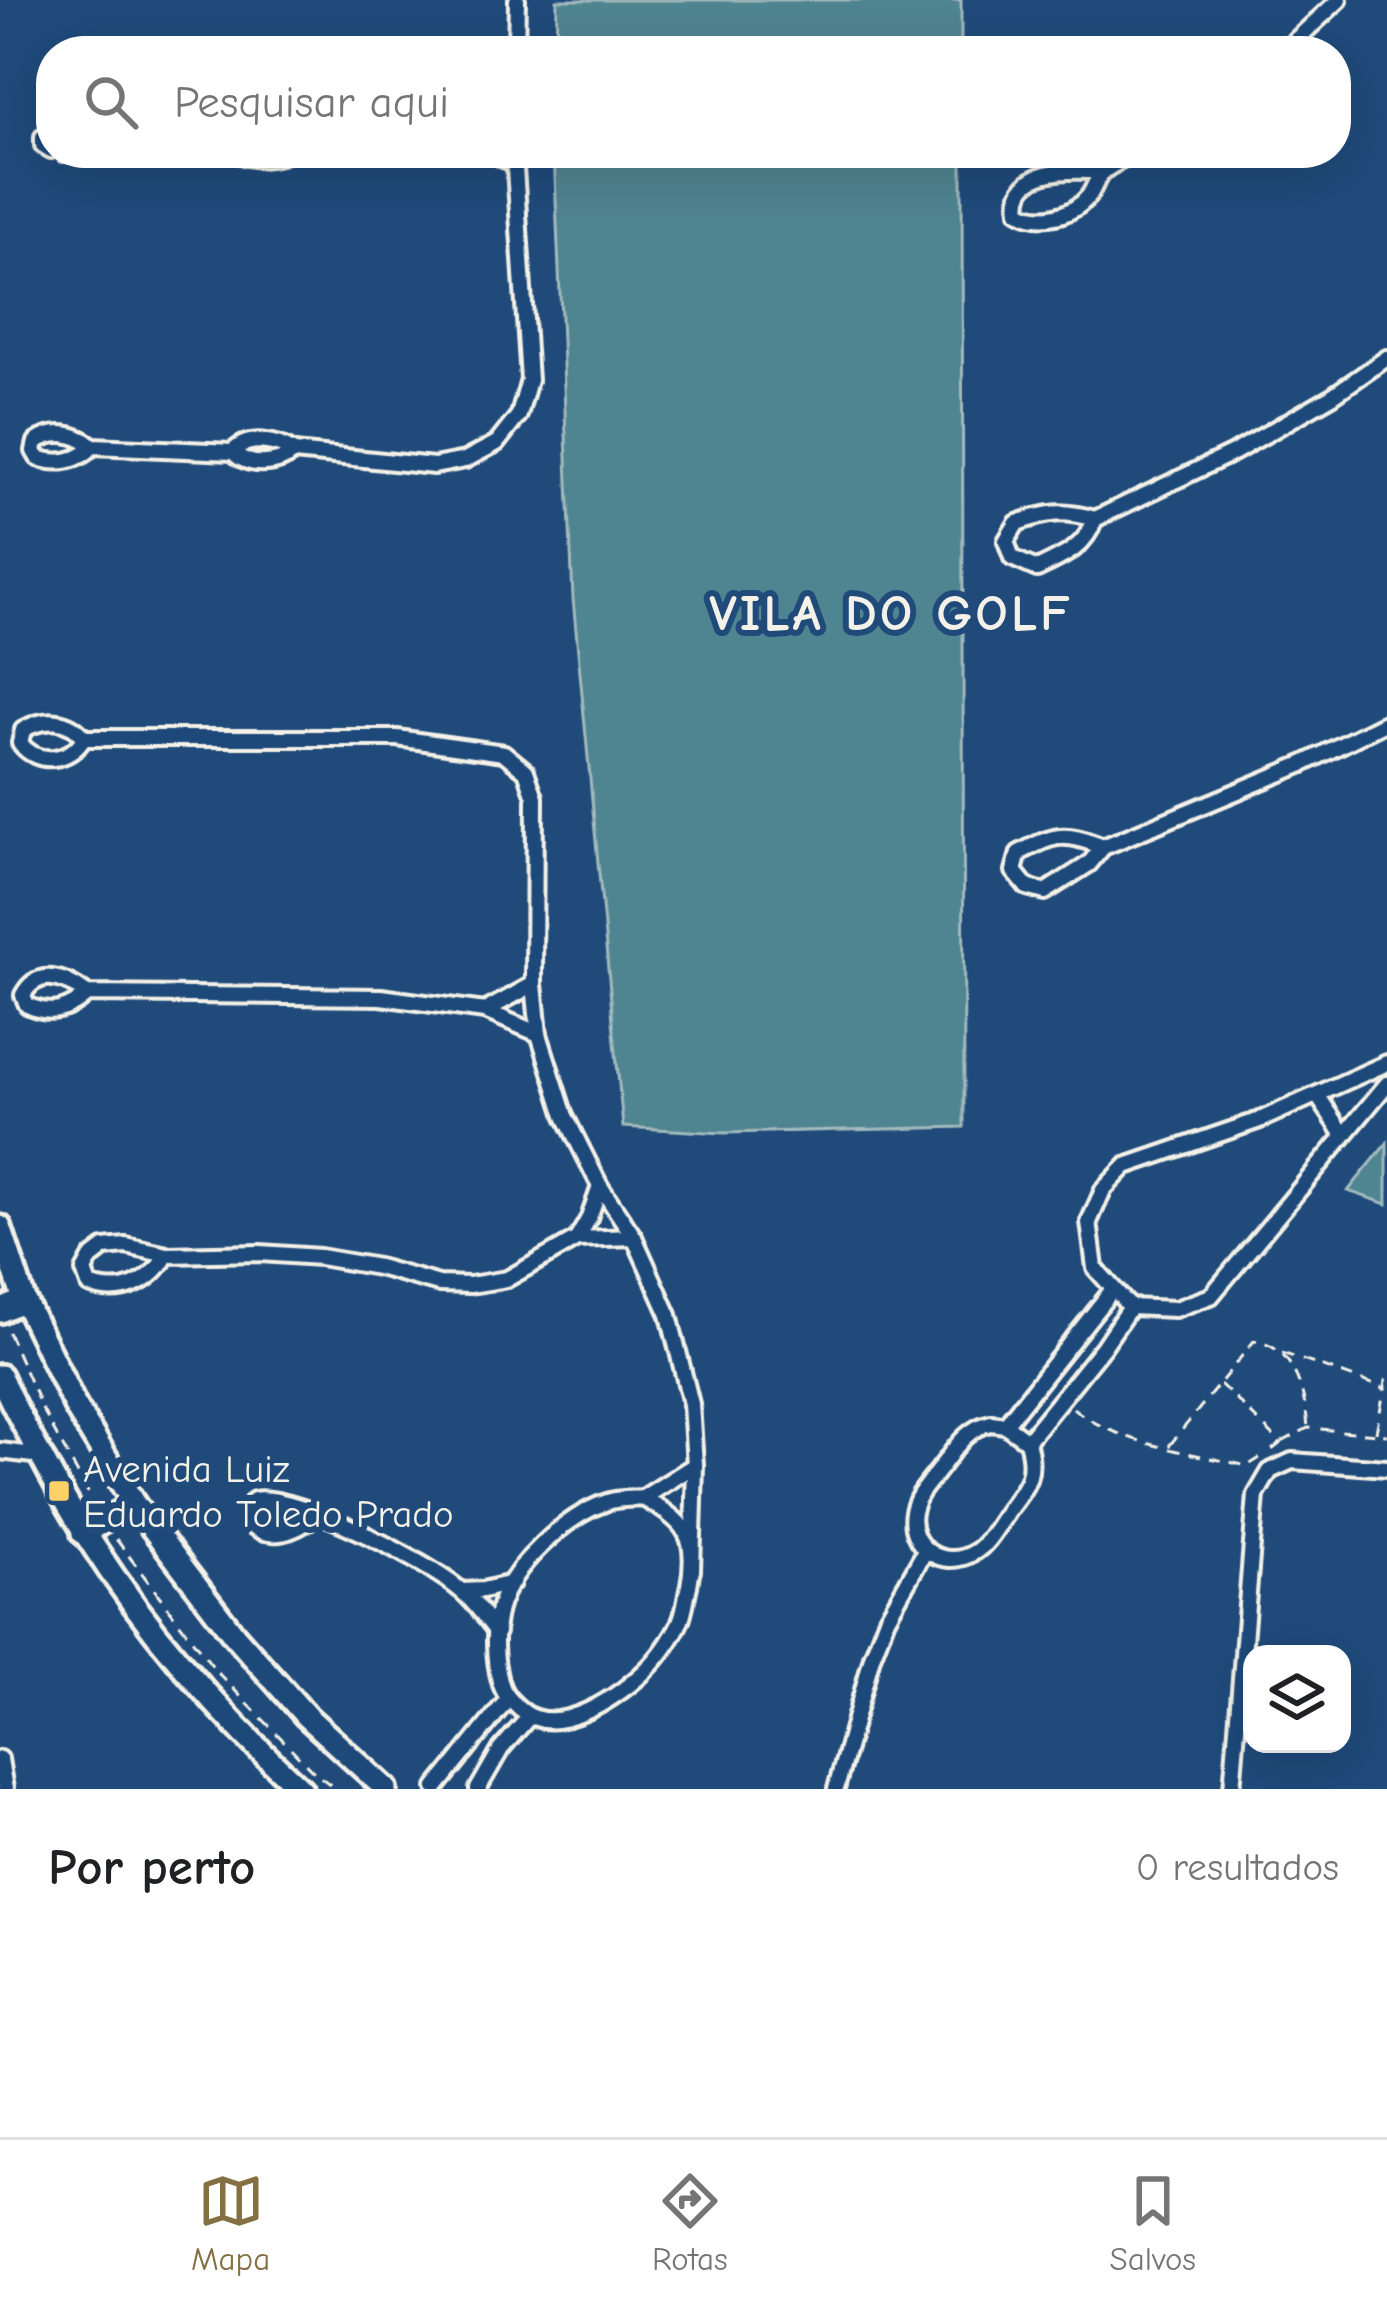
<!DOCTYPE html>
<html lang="pt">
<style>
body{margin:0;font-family:"Comic Neue",sans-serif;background:#f6f6f6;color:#202124}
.controls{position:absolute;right:36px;bottom:36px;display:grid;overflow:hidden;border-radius:24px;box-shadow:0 12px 48px #0002}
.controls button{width:108px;height:108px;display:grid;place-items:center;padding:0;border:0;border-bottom:3px solid #e0e0e0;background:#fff;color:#202124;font:60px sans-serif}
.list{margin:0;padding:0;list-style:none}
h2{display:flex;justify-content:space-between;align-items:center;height:156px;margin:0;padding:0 48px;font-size:51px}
h2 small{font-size:39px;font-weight:400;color:#757577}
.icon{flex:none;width:66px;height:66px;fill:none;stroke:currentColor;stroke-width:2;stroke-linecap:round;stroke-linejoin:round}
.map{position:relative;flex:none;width:1387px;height:1789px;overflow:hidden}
.search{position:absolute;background:#fff;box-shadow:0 12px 48px #0002;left:36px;right:36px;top:36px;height:132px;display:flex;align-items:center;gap:30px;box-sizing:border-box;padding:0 42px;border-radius:48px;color:#757577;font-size:45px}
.sheet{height:348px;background:#fff}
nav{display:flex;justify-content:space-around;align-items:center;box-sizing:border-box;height:168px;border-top:3px solid #e0e0e0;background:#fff;font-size:33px;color:#757577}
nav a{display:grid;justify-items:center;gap:6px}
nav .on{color:#847042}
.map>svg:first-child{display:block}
</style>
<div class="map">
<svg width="1387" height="1789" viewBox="0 0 1387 1789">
<rect width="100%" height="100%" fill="#1f4a7a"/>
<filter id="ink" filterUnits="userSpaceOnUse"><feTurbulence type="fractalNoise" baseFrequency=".00833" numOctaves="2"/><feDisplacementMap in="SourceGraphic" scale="24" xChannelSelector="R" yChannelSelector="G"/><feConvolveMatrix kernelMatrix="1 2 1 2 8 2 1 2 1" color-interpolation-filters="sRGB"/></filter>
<g filter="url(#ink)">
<g fill="#508491" stroke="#a2babc" stroke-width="3">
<polygon points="557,0 961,0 961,51 556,51"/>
<polygon points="554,153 962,153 964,1127 724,1133 623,1127 573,599"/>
<polygon points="1387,1143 1387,1204 1348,1191"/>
</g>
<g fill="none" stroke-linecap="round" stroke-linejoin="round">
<defs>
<g id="minor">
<polyline points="516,51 517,0"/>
<polyline points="1284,51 1339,0"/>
<polyline points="51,132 43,137 43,145 51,150"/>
<polyline points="64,153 76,153"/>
<path d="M235,153C251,160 272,161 288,153"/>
<polyline points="492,153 515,165"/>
<path d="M1102,172C1072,169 1012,167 1019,211C1040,224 1072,216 1088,197C1094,190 1096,178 1103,172C1111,164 1126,159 1136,153"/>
<path d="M93,446C79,462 57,465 38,458L34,451L36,442C54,429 76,433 93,446L233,452C248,468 278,466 294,452C277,441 248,435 233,452"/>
<polyline points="294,452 434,466 465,460 497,443 519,415 529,380 514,153"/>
<path d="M1095,519C1085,548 1064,556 1037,569L1012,558L1006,541L1017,523C1048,512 1062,510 1095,519L1235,452L1332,396L1387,358"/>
<path d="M84,738C70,762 37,766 20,743L23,730C44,717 69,718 84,738H397L504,753L526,771L535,797L534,984L539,1034L565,1116L600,1186L634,1237L669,1315L691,1404L695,1465L692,1571"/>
<path d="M1103,847C1063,831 1056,834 1019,853L1014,871L1027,887L1045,892L1089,864L1103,847L1303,764L1387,722"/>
<path d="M87,994C69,1011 50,1016 27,1005L23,995C38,967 66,978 87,994L381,997L485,1011L539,1034"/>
<polyline points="485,1011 534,984"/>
<polyline points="1387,1063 1260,1120 1126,1166 1103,1190 1089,1222 1095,1268 1130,1307 1175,1309 1211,1296 1387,1084"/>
<polyline points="1317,1095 1344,1135"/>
<polyline points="577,1239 589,1218 600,1186"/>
<path d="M167,1255C150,1284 121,1297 89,1285L84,1271L91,1258L104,1248L126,1246L167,1255L260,1253L320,1257L378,1267L439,1284L470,1285L507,1279L577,1239L634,1237"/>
<path d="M991,1423L1005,1425L1027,1441C1036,1474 1028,1484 1009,1509C999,1523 988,1545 973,1553C942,1571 907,1546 913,1512C916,1496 927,1485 937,1472C953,1452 965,1428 991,1423Z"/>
<polyline points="1005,1425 1113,1289"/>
<polyline points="1027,1441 1103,1347 1130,1307"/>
<polyline points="0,1451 41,1456"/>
<path d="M643,1498C658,1507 677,1517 686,1533C694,1547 692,1571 689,1586C686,1597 685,1611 680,1622C674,1636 660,1656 649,1667C623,1694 558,1741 521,1710C511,1701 503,1694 500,1681C494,1659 493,1631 499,1609C511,1566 566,1516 607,1502C618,1498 632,1499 643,1498Z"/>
<polyline points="643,1498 695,1465"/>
<path d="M317,1515C295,1532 269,1543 247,1521L246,1510L254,1500C293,1492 427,1562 459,1589C474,1600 485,1618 497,1632"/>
<polyline points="463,1591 483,1590 512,1583"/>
<polyline points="0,1759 5,1789"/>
<polyline points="436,1788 508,1699"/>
<polyline points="478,1789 501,1749 529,1717"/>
<polyline points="836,1789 872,1657 887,1618 925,1551"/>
<polyline points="1232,1789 1256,1495 1270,1471 1292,1461 1387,1468"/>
</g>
<g id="secondary">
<polyline points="0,1227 24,1300 75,1406 134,1504 235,1636 306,1716 386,1789"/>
<polyline points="0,1311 24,1300"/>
<path d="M0,1376C12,1404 27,1431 42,1458C106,1581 198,1695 301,1789"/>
<polyline points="83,1533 134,1504"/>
</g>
</defs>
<use href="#minor" stroke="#f4f1e8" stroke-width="22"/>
<use href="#secondary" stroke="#f4f1e8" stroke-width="30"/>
<g stroke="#f4f1e8" stroke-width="3" stroke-dasharray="12 9" stroke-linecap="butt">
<polyline points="8,1332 42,1409 95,1505"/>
<polyline points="1282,1353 1387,1389"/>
<polyline points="1220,1384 1281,1443 1268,1453"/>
<path d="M1073,1408C1117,1444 1193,1453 1247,1466L1260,1458"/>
<polyline points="1376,1432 1387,1376"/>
<polyline points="1282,1442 1308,1428 1387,1435"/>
<path d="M1169,1446L1254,1341C1294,1346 1305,1393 1308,1428"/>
<polyline points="116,1539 217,1672 315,1773 336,1789"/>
</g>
<use href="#minor" stroke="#1f4a7a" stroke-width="14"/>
<use href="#secondary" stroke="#1f4a7a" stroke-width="21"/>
</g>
</g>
<rect fill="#ffd166" stroke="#1f4a7a" stroke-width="4.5" x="47" y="1479" width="24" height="24" rx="6"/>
<g text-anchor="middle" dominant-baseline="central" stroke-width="12" stroke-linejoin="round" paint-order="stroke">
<g font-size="39" fill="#f4f1e8" stroke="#1f4a7a" text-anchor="start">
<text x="83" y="1469">Avenida Luiz<tspan x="83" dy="45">Eduardo Toledo Prado</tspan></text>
</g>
<g font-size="51" font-weight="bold" letter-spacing="3" fill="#f4f1e8" stroke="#1f4a7a">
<text x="891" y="613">VILA DO GOLF</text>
</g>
</g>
</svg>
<div class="controls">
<button><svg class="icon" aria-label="layers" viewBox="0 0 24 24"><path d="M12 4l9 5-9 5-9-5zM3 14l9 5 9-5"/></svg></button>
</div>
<div class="search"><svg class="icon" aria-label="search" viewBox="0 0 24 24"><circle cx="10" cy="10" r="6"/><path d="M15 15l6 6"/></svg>Pesquisar aqui</div>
</div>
<section class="sheet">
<h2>Por perto<small>0 resultados</small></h2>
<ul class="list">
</ul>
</section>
<nav>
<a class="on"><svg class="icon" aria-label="map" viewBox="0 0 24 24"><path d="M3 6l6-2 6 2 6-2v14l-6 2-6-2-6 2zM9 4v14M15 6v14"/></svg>Mapa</a>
<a><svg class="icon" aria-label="directions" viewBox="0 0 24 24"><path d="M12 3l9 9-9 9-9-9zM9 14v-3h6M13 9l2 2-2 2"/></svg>Rotas</a>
<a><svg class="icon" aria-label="saved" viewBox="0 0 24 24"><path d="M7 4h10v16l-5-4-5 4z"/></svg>Salvos</a>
</nav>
